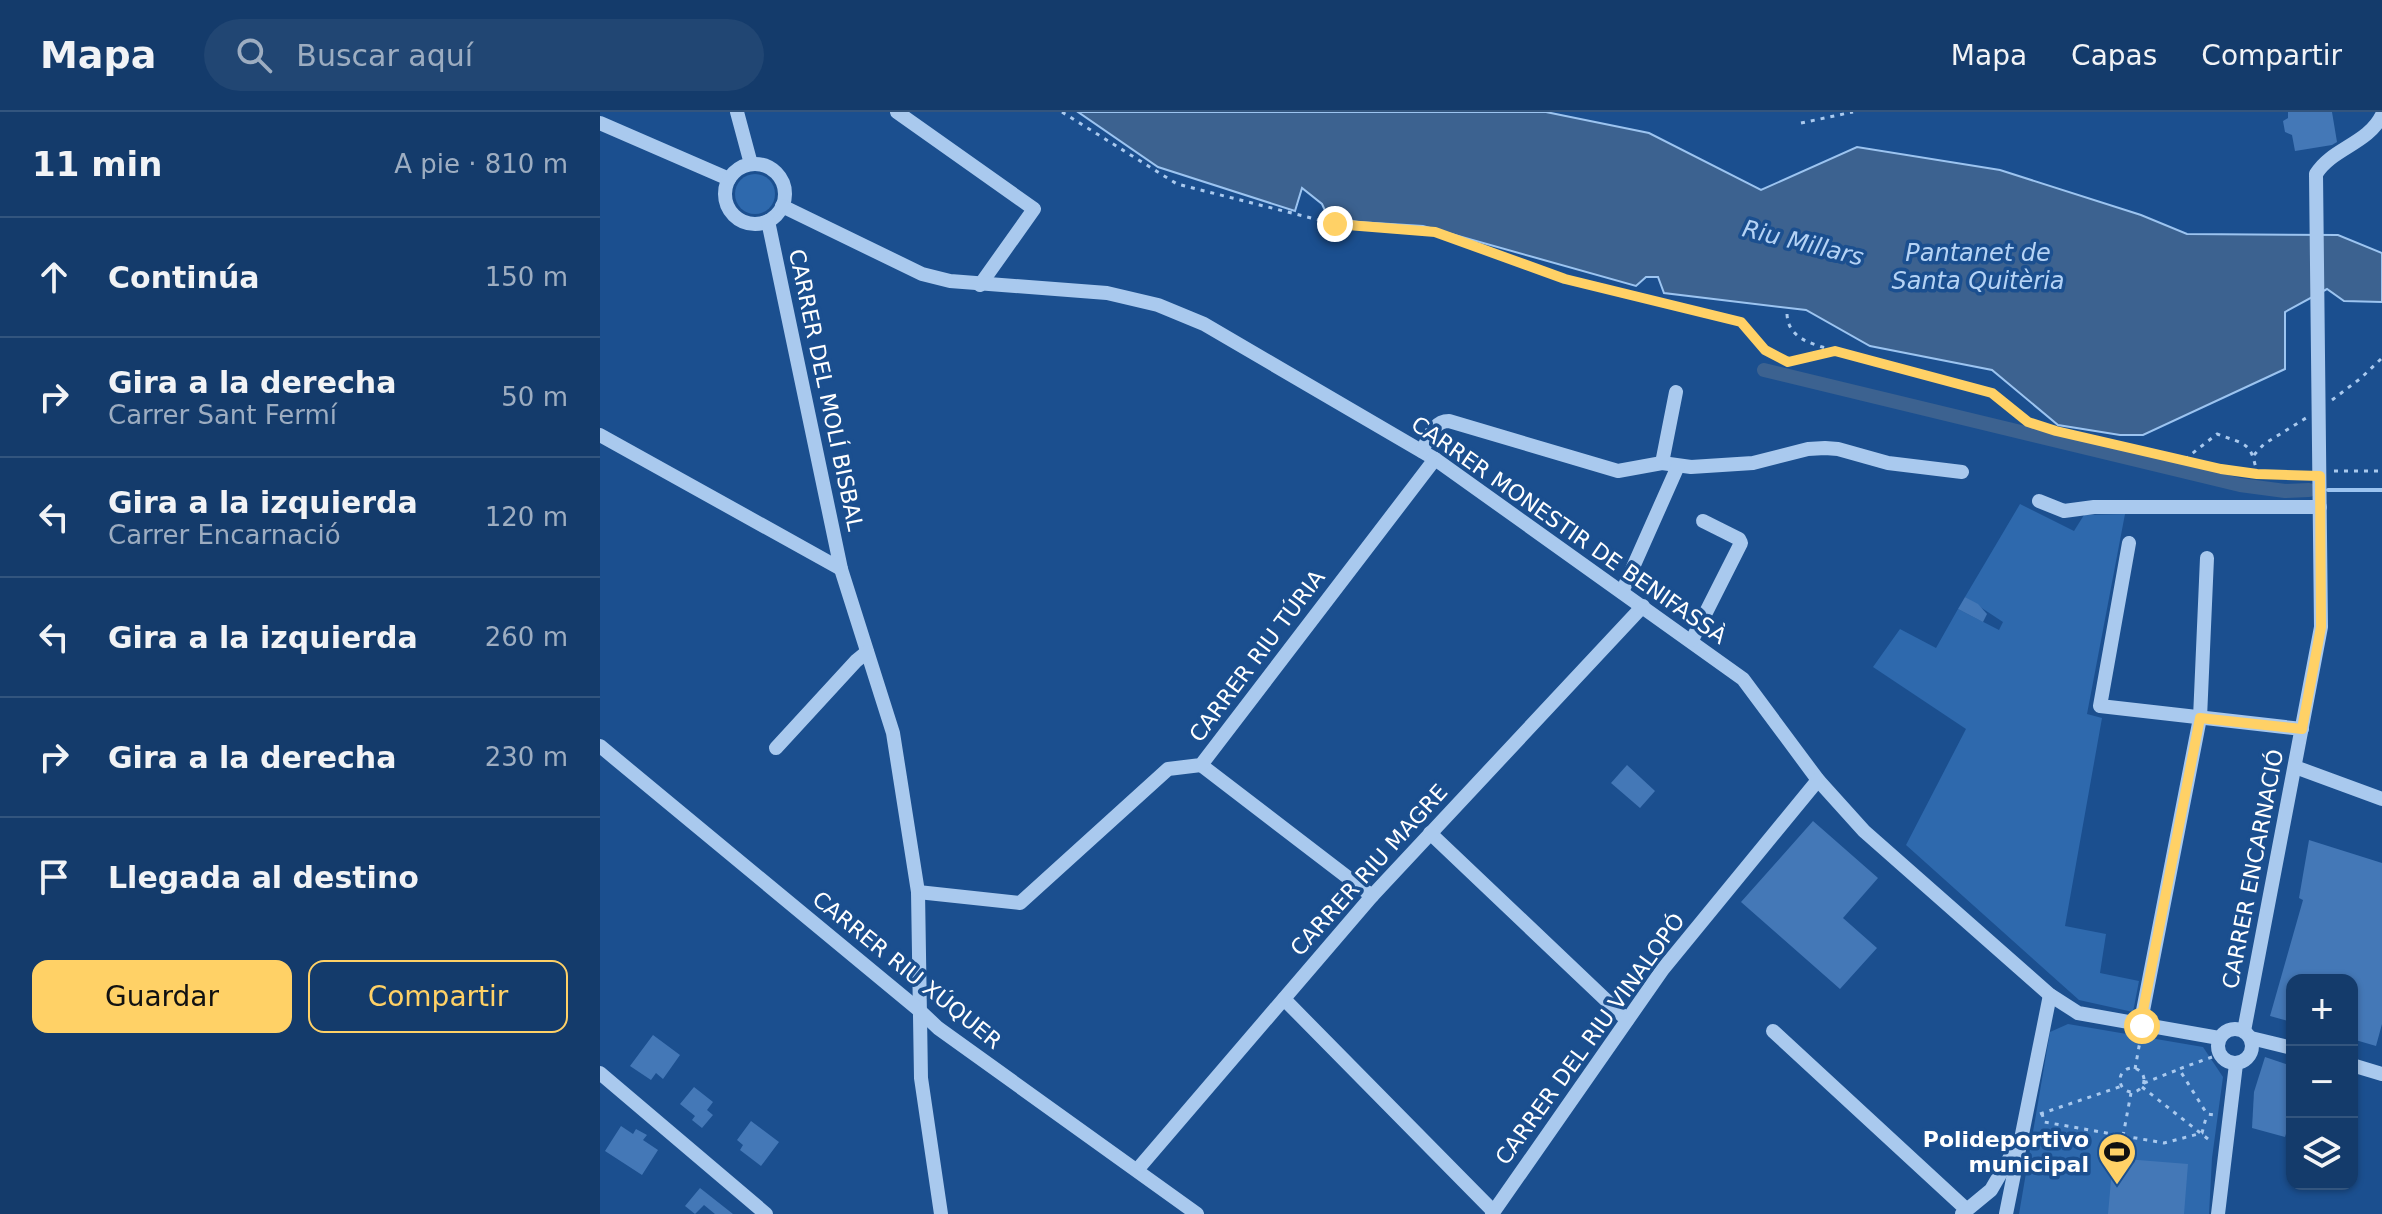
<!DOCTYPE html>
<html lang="es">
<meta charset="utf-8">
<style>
body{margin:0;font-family:"DejaVu Sans",sans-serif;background:#214673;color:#f1f3f6}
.controls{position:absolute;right:24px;bottom:24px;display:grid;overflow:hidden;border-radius:16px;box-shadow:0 2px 6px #0004}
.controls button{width:72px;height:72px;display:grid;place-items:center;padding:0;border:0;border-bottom:2px solid #33557e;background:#143b6b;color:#f1f3f6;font:40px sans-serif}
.stop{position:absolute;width:24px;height:24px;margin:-18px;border:6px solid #ffd166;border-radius:50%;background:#fff}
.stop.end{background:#ffd166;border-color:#fff;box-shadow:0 2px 8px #0008}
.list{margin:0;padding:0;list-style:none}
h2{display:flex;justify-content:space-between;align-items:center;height:104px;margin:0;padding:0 32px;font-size:34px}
h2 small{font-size:26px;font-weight:400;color:#9dadc1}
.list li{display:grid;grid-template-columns:52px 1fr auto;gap:24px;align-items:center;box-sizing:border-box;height:120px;padding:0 32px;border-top:2px solid #33557e}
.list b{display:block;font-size:30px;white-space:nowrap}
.list p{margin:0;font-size:26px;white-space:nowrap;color:#9dadc1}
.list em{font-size:26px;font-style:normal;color:#9dadc1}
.actions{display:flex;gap:16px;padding:24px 32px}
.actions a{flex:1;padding:18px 0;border:2px solid #ffd166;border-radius:16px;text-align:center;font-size:28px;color:#ffd166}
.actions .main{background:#ffd166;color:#111}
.icon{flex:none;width:44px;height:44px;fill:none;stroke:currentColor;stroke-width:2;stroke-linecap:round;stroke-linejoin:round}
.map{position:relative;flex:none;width:1782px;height:1102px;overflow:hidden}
header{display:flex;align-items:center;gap:48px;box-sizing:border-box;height:112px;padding:0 40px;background:#143b6b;border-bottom:2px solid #33557e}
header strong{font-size:38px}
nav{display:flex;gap:44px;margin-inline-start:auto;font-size:28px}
.search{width:560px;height:72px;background:#214673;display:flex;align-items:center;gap:20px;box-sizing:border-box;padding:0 28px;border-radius:44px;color:#9dadc1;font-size:30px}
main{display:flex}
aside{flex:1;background:#143b6b}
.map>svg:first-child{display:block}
</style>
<header>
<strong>Mapa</strong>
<div class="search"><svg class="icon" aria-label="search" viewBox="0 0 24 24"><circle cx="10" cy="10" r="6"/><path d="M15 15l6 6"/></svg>Buscar aquí</div>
<nav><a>Mapa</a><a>Capas</a><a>Compartir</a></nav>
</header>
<main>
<aside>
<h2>11 min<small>A pie · 810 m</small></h2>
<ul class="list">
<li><svg class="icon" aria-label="ahead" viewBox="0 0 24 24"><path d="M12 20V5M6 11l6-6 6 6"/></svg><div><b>Continúa</b></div><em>150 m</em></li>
<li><svg class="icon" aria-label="right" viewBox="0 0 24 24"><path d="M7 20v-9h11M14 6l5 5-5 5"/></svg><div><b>Gira a la derecha</b><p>Carrer Sant Fermí</p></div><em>50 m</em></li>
<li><svg class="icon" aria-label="left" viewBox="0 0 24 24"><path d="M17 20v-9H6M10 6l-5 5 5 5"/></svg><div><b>Gira a la izquierda</b><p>Carrer Encarnació</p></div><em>120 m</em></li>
<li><svg class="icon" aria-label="left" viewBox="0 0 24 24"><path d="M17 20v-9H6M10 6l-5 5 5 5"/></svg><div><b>Gira a la izquierda</b></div><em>260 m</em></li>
<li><svg class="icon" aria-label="right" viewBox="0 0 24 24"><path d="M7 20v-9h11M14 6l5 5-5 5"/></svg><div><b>Gira a la derecha</b></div><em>230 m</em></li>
<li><svg class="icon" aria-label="arrive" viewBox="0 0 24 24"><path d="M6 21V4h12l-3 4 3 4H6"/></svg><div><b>Llegada al destino</b></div></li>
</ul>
<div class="actions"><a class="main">Guardar</a><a>Compartir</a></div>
</aside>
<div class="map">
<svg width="1782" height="1102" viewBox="0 0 1782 1102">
<rect width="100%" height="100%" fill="#1b4f8f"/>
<g fill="#2e69ad">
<circle cx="155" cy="82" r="20"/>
<polygon points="1420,392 1474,419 1484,403 1525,402 1487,602 1502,606 1465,814 1506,822 1500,861 1539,869 1533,900 1479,888 1306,733 1366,617 1273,555 1300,517 1336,536 1358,497 1399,518 1403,510 1365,485"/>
<polygon points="1468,912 1603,935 1623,965 1612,1046 1609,1102 1419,1102 1450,920"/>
</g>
<polygon fill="#3c6290" stroke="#9cc4f0" stroke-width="2" points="478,0 946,0 1049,21 1161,78 1257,35 1400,58 1541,103 1587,122 1738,123 1782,141 1782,190 1744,189 1727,177 1685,200 1685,257 1543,323 1520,323 1458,313 1392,258 1270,234 1206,198 1064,181 1058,165 1046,165 1036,174 823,114 758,110 728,105 722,92 702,76 695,99 558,55"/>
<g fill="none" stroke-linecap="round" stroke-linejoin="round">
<polyline stroke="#9cc4f0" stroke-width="4" points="1728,378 1782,378"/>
<polyline stroke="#3c6290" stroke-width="14" points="1164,258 1640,373 1685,379 1709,378"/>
</g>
<g fill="#4478b7">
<polygon points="1688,0 1732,0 1737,30 1732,33 1695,39 1692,23 1685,20 1683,9 1688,6"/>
<polygon points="1365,485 1378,492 1387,502 1383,510 1358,497"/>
<polygon points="1027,653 1055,679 1040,696 1011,671"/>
<polygon points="1213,709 1278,766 1243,806 1277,836 1240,877 1141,790"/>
<polygon points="1709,728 1782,751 1782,912 1776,934 1752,927 1752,868 1692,868 1692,910 1670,904 1703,788 1699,786"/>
<polygon points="53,923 80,943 63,967 56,961 51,968 30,954"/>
<polygon points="1665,945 1692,954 1692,1002 1685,1025 1652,1016 1654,980"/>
<polygon points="94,975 113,990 107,998 113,1003 102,1016 92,1008 95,1004 80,992"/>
<polygon points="151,1009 179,1030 161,1054 140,1038 143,1033 137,1028"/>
<polygon points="21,1014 33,1022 36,1017 47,1023 43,1028 58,1038 42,1063 5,1039"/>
<polygon points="1513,1046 1588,1052 1584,1102 1508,1102"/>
<polygon points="100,1076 133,1102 115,1102 104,1093 95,1102 85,1094"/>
</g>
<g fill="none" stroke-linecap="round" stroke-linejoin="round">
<g stroke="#a9c9ee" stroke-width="3" stroke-dasharray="4 6" stroke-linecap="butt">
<path d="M462,0L577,72L735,112L835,120L965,167L1141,210L1165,238L1188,250L1235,239L1392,281L1428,310L1456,319L1584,348L1617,322C1646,333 1651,329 1657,362"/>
<polyline points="1201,11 1253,0"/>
<path d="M1187,202C1188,228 1214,232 1235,239"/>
<polyline points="1732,288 1761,266 1782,246"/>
<polyline points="1654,343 1664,332 1706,306"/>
<path d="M1584,348C1626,358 1665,362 1707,364"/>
<polyline points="1734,359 1782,359"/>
<polyline points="1612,945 1579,957 1607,1002 1615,1003"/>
<circle cx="1532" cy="968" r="12"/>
<polyline points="1535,957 1540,929"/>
<polyline points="1544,971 1577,958"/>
<polyline points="1542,975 1608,1027 1613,1027"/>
<polyline points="1442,1001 1444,1010 1564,1031 1602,1021 1607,1002"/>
<polyline points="1440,1002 1522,974"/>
<polyline points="1523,1024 1531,981"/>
</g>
<g stroke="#a9c9ee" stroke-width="14">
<polyline points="137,0 151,52"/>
<polyline points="297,0 434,97 380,173"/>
<polyline points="0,11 129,67"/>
<circle cx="155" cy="82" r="30"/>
<polyline points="182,94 322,162 350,169 507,181 558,193 604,212 835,347 1143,567 1218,668 1264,719 1450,883 1478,901 1619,926"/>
<polyline points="168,109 241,457 293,621 318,780 321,966 341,1102"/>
<polyline points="0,323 241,457"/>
<path d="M822,339C829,326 833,309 849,309L1018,359L1062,351L1091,355L1153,351L1208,337L1225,336L1238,337L1288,351L1362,360"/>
<polyline points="1062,351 1076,280"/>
<polyline points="1439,389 1464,399 1494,395 1720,395"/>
<polyline points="1529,431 1500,594 1702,617"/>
<polyline points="1022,480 1078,354"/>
<polyline points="1092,528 1141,431 1139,427 1103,409"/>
<polyline points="0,634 319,898 338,916 597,1102"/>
<polyline points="176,636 256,549 267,540"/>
<polyline points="601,653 772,784"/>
<polyline points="1695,655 1782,687"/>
<polyline points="830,721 1027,908"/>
<polyline points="318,780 420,791 568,657 601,653 835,347"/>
<polyline points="684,887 893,1099"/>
<polyline points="1540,914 1600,606 1607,446"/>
<circle cx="1635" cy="934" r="17"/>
<polyline points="1173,919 1367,1098"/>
<path d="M1644,919L1721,515L1716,62C1732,36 1768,32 1782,3"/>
<polyline points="1651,926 1692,936"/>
<polyline points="1752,953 1782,962"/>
<polyline points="0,961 166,1102"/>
<polyline points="537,1058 772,784 1043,494"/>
<polyline points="892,1102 1063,857 1218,668"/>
<polyline points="1362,1102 1391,1078 1413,1040"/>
<polyline points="1406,1102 1450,883"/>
<polyline points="1618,1102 1636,952"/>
</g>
</g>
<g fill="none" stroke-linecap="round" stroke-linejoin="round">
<polyline stroke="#ffd166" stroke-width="10" points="735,112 835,120 965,167 1141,210 1165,238 1188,250 1235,239 1392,281 1428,310 1456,319 1621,357 1657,362 1720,364 1721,515 1702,617 1600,606 1540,914 1542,914"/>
</g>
<defs>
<symbol id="stadium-pin" viewBox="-11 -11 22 30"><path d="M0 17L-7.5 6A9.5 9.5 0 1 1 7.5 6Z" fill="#ffd166" stroke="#1b4f8f"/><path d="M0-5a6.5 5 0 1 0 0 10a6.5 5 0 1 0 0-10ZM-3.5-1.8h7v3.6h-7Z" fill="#111"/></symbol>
</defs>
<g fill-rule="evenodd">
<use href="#stadium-pin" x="1495" y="1018" width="44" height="60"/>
</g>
<g text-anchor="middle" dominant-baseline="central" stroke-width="7" stroke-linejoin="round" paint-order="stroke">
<g font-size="22" fill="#fff" stroke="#1b4f8f">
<text transform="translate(226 278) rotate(78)">CARRER DEL MOLÍ BISBAL</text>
<text transform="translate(969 418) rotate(35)">CARRER MONESTIR DE BENIFASSÀ</text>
<text transform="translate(657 544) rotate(-53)">CARRER RIU TÚRIA</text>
<text transform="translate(1653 757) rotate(-79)">CARRER ENCARNACIÓ</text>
<text transform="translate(769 758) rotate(-48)">CARRER RIU MAGRE</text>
<text transform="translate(307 858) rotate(39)">CARRER RIU XÚQUER</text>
<text transform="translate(990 927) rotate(-54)">CARRER DEL RIU VINALOPÓ</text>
</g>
<g font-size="22" font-weight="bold" fill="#fff" stroke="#1b4f8f" text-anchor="end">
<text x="1489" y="1027">Polideportivo<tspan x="1489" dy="25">municipal</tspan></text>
</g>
<g font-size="24" font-style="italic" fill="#b5d3f5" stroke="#1b4f8f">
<text transform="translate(1203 131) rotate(14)">Riu Millars</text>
<text x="1378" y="141">Pantanet de<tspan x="1378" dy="28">Santa Quitèria</tspan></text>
</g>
</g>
</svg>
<div class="controls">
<button>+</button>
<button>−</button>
<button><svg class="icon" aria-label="layers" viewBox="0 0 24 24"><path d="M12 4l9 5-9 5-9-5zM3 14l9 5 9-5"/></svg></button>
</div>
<div class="stop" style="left:1542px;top:914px"></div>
<div class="stop end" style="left:735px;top:112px"></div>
</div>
</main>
